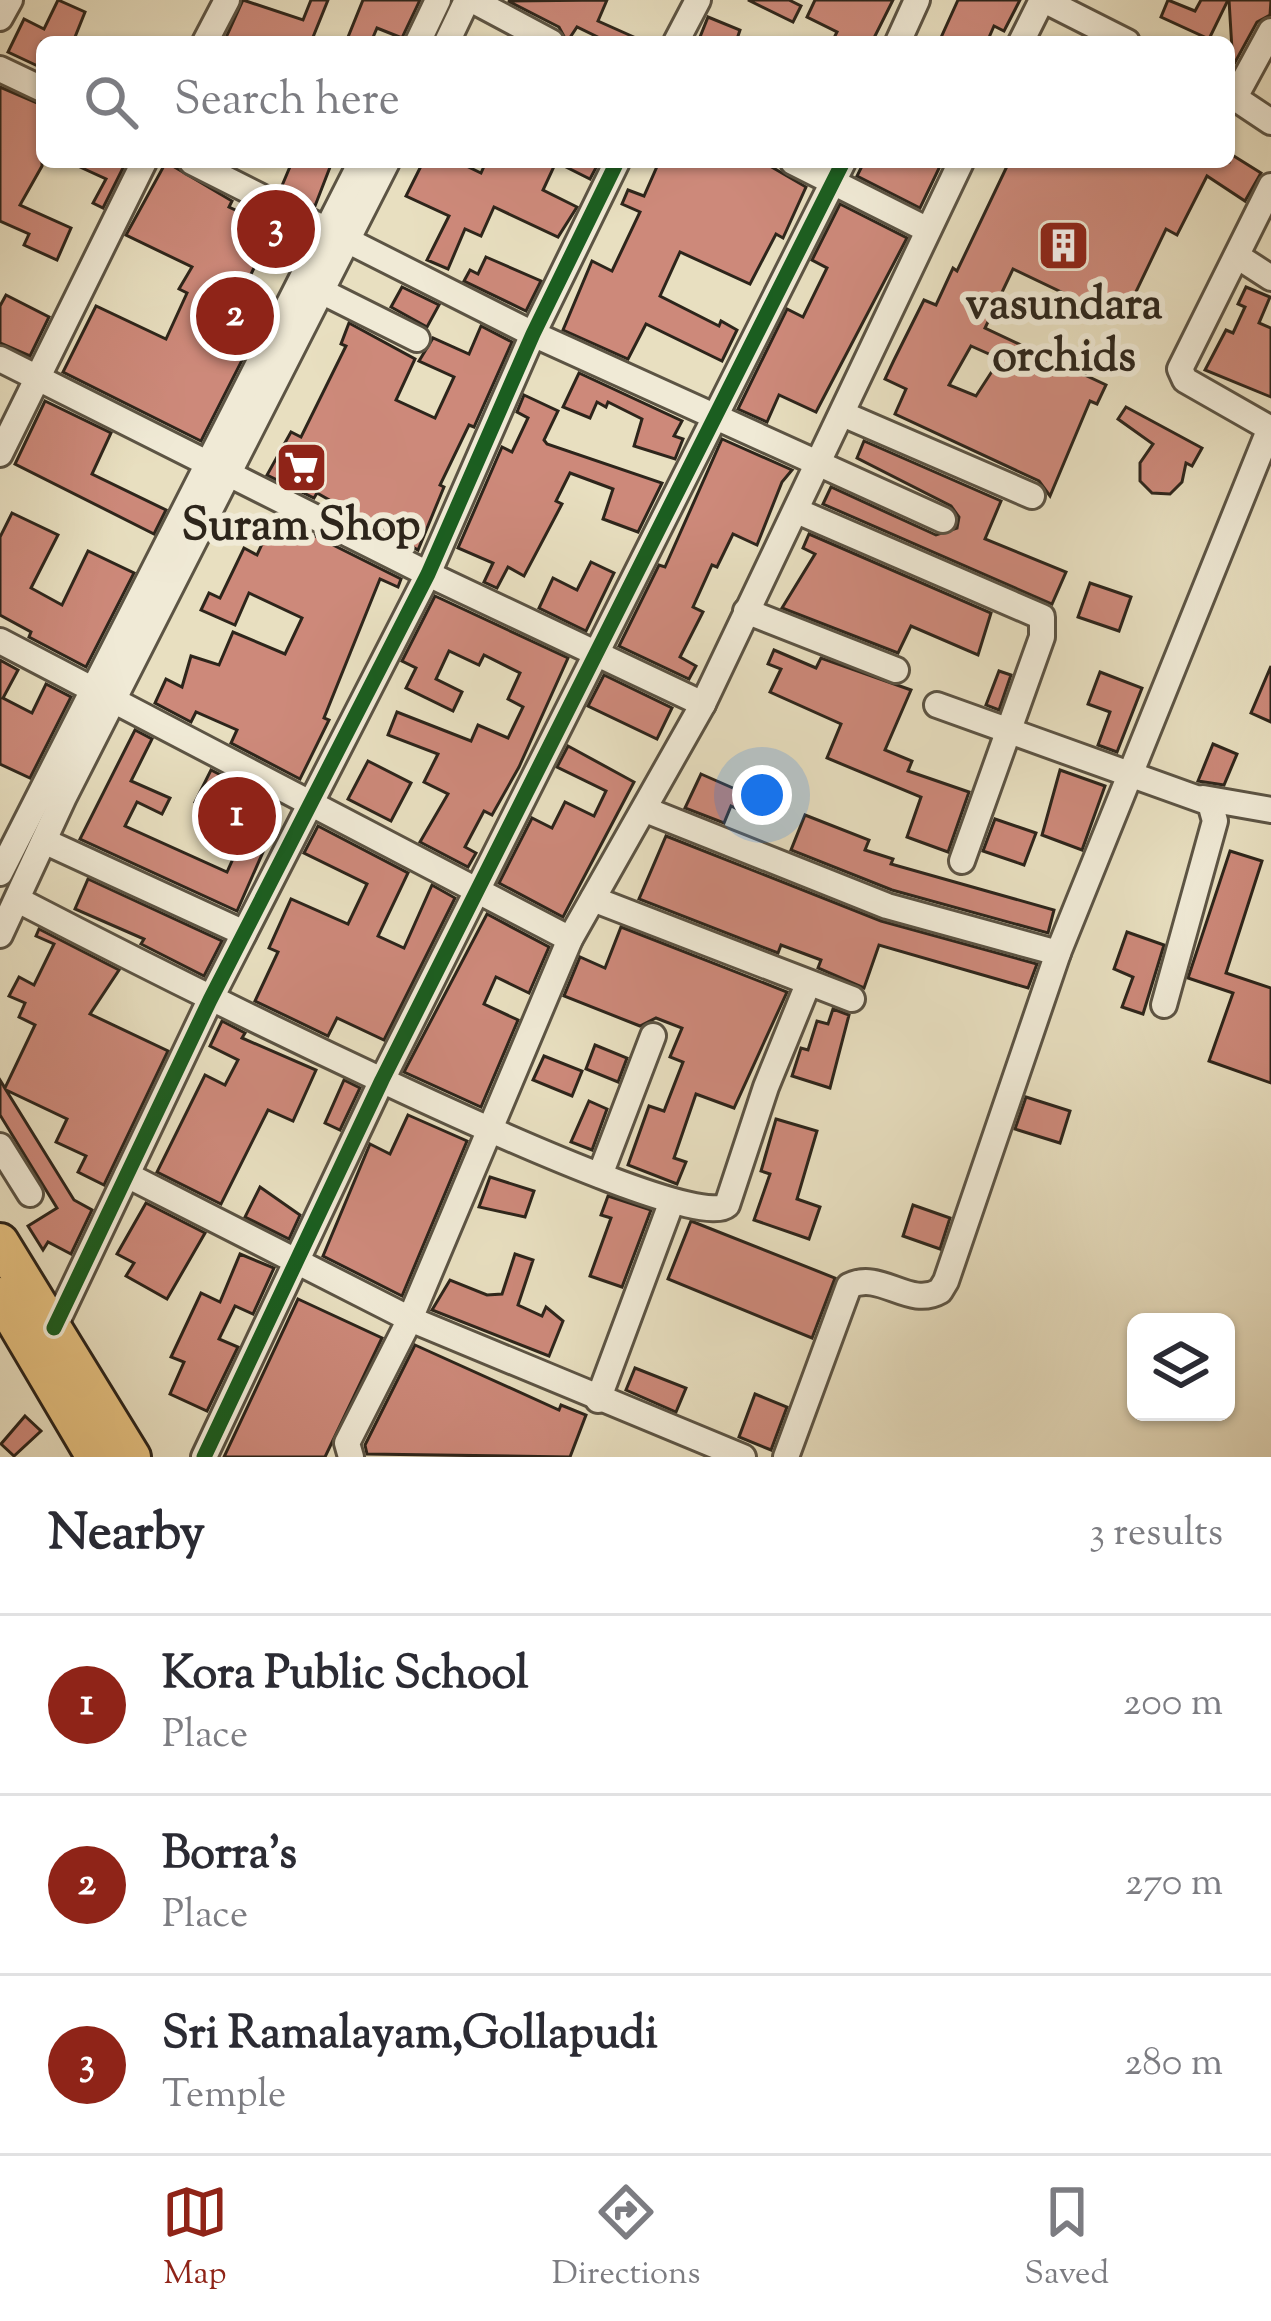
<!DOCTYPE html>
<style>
body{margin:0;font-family:"Sorts Mill Goudy",serif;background:#f7f7f7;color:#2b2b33}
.controls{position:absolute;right:36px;bottom:36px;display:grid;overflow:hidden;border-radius:18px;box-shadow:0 3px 9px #0004}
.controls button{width:108px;height:108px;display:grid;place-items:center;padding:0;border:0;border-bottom:3px solid #e1e1e2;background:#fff;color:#2b2b33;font:60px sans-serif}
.you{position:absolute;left:762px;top:795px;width:42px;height:42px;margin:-30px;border:9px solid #fff;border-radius:50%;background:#1a73e8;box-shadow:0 0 0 18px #1a73e833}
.badge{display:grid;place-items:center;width:78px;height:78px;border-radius:50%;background:#8f2418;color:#fff;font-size:39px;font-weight:700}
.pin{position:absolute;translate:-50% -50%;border:6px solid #fff;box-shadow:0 3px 12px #0006}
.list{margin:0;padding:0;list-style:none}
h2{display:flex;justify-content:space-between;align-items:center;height:156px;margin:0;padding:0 48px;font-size:51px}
h2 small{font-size:39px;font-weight:400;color:#7c7c81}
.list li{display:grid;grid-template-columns:78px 1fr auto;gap:36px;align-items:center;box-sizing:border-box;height:180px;padding:0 48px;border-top:3px solid #e1e1e2}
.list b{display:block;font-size:45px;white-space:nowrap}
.list p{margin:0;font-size:39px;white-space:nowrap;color:#7c7c81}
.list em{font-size:39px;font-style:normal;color:#7c7c81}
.icon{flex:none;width:66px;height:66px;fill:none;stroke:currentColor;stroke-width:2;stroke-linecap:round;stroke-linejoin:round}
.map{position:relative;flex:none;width:1271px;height:1457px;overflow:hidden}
.search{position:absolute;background:#fff;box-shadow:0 3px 9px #0004;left:36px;right:36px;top:36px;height:132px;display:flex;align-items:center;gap:30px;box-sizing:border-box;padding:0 42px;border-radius:18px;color:#7c7c81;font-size:45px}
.sheet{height:696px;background:#fff}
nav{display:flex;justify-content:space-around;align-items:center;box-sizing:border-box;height:168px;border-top:3px solid #e1e1e2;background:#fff;font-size:33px;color:#7c7c81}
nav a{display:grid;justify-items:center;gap:6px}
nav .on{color:#8f2418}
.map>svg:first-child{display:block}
</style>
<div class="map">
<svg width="1271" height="1457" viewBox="0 0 1271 1457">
<rect width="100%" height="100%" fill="#e8dfc0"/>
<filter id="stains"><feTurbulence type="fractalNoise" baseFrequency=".00167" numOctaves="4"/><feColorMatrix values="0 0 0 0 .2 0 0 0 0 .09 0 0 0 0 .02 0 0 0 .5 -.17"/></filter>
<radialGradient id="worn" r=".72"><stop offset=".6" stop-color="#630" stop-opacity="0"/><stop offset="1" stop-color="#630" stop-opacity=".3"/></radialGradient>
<g fill="#cd897a" stroke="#2d251b" stroke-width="3" fill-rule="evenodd">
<polygon points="58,0 85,12 73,42 42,42 42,68 8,52 24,19 44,29"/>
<polygon points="243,0 303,20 311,0 328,0 311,42 224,42"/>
<polygon points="363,0 420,0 402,38 377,28 371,42 346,42"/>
<polygon points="607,0 598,21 645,42 608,42 577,27 567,42 559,27 508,1"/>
<polygon points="748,0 789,0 801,6 793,22"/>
<polygon points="815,0 893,0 872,42 832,42 837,32 807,17"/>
<polygon points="958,0 1020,0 1004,31 994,26 987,42 939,42"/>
<polygon points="1168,0 1195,11 1201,0 1228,0 1209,39 1161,17"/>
<polygon points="1229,0 1271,0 1270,15 1257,22 1233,66"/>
<polygon points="708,17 740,30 736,42 700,37"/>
<polygon points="0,87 42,105 42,166 20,205 71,228 57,260 24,245 29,234 0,221"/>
<path d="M1229,153L1261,173L1245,201L1207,176L1177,235L1166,229L1122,321L1013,269L985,328L1106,385L1097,404L1090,401L1050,496L1039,481L895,414L906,389L885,379L894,360L924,300L936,305L953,268L957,271L1009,162H1229ZM971,346L1000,359L976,396L949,385Z"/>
<polygon points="69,162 126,162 103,208 93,203 106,179"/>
<polygon points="166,162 232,201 229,207 302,241 289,267 261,253 238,302 265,315 201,441 63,372 96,306 166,339 187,293 179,289 192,267 126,235"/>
<polygon points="292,162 332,162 315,206 281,188"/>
<polygon points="423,162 458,162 481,173 486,162 599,162 590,179 556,162 543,190 577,207 558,237 494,207 481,236 465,229 448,269 427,260 449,216 406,196"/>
<polygon points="659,162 763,162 806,187 783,238 776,234 750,284 680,252 660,296 719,326 721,321 737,330 722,361 646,324 628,359 563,330 592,261 612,271 640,212 622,204 628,190 644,196"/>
<polygon points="864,162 942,162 920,208 857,176"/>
<polygon points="840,204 907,238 816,412 779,395 767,422 738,409 787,309 803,317 827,268 812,260"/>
<polygon points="486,257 541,281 526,311 464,281 470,270 478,274"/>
<polygon points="402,287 439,305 427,327 391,307"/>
<polygon points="1246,287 1270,297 1259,323 1271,328 1271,397 1205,370 1226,330 1233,333 1245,307 1238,304"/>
<polygon points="6,295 49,317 30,356 0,343 0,306"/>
<polygon points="349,323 415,359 396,400 435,418 454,377 419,361 433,338 469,354 481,326 512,342 474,427 469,425 440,485 444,487 418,550 317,493 314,498 267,475 291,432 301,437 346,346 341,344"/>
<polygon points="579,373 682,421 674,436 683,439 675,459 634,446 642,419 608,402 606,407 597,402 590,418 563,407"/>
<polygon points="524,395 558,411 544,440 547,444 662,483 638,532 603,519 613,489 570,473 556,501 562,504 524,576 508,567 497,588 484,582 493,563 458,548 502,447 512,452 528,418 517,412"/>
<polygon points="45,401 111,433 92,474 166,510 154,534 15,464"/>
<polygon points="1126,407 1202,448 1192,466 1186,463 1182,482 1170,494 1152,493 1140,481 1140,463 1153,444 1118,419"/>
<polygon points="722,439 792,470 782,482 757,545 733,534 717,567 712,565 693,607 703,612 680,657 696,666 689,679 619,646 659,565 665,567"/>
<polygon points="864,441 1001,501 985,539 1066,572 1052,604 823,504 831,487 936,535 957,528 959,517 951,506 857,458"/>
<polygon points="12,513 58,535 31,588 62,605 88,551 134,573 86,667 29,637 31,632 0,615 0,537"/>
<polygon points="275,516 401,579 398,587 380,579 324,718 329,720 300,779 231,743 237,730 196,712 191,722 155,703 166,679 182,687 191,656 219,665 233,632 285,654 302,618 249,593 235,625 201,610 209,593 220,598 244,548 257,555"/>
<polygon points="809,534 991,613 978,655 911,626 898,653 782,608 815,554 803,548"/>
<polygon points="591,562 614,573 586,631 539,608 553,578 577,590"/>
<polygon points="1090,583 1131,597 1119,631 1078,617"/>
<polygon points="435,596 568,658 519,767 492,815 484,811 465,847 476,853 468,867 420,842 448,794 424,782 438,754 388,735 397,712 471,741 478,725 508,738 523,707 508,699 520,673 484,655 479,665 449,651 436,679 462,692 453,711 406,688 416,668 402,661"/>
<polygon points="774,650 816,668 821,658 911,690 885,750 912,761 908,771 969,792 948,852 907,837 921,797 827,758 841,724 770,692 781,669 768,664"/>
<polygon points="0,660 18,670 3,698 32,713 46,684 71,697 30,778 0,764"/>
<polygon points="1271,666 1271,722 1251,713"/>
<polygon points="999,671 1011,675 999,710 986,705"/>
<polygon points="1100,672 1142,688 1117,752 1098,745 1110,712 1088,704"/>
<polygon points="604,675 672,708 657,739 588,706"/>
<polygon points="135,730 152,739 131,781 170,798 162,814 137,802 125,826 227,872 236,852 210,839 222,816 195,802 211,770 260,795 254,807 278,818 237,911 80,839"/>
<polygon points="1213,744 1237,754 1224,785 1198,781"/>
<polygon points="568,746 634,782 563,917 499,883 532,818 552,828 565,802 594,816 606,791 557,767"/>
<polygon points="368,761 411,783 391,821 348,799"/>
<polygon points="1060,770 1105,786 1082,850 1042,835"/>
<polygon points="701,774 760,800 752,816 731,806 724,823 685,808"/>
<polygon points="805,815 869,840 865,850 893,859 891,864 1054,910 1048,933 892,890 791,850"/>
<polygon points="995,819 1036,833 1024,865 983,851"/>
<polygon points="318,826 408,873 378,936 404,948 432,885 455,898 384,1040 337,1018 328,1036 255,1001 278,952 269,948 291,899 348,924 367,884 304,853"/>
<polygon points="666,836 881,921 1037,964 1028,988 879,945 864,988 818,968 821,960 781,945 778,953 639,899"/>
<polygon points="1230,851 1262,861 1226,973 1271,988 1271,1083 1209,1061 1233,993 1188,978"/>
<polygon points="88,879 222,941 204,976 141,944 144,939 75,909"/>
<polygon points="487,914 549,947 529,993 496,977 484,1004 518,1020 481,1107 404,1072"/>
<polygon points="621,927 787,992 734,1108 696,1094 674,1158 686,1162 677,1184 628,1165 649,1106 664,1111 683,1062 670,1057 682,1028 656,1018 640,1026 564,996 580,957 605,968"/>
<polygon points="39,929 119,970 90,1014 168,1051 104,1185 78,1172 86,1156 56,1142 67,1119 6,1090 74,1200 92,1210 71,1254 48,1242 43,1250 28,1226 57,1208 0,1115 0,1080 5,1088 35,1025 19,1017 25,1003 9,996 19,977 34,985 54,944 36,936"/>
<polygon points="1127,932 1164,945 1143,1014 1122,1007 1133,977 1114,969"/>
<polygon points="833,1009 849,1015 830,1088 792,1076 801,1048 808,1050 817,1021 828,1024"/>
<polygon points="222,1021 245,1033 242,1038 316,1070 293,1121 268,1110 221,1204 157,1172 205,1075 225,1085 238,1060 210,1046"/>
<polygon points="595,1045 627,1058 618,1082 586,1069"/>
<polygon points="544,1056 582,1071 572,1096 533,1080"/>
<polygon points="344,1080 360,1088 340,1130 325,1123"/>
<polygon points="1026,1097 1070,1111 1060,1143 1015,1129"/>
<polygon points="589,1101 607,1109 592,1150 571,1142"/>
<polygon points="408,1115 467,1141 402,1296 323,1256 370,1144 390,1154"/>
<polygon points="776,1119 817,1131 797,1199 820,1207 809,1239 754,1220 770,1174 761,1171"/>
<polygon points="490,1177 534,1191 525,1217 479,1207"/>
<polygon points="260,1187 300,1215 289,1239 245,1217"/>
<polygon points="608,1196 651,1210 622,1287 590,1276 611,1218 601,1215"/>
<polygon points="146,1203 205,1233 167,1299 126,1276 134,1263 117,1254"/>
<polygon points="913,1205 950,1218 940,1249 903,1236"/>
<polygon points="691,1221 835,1278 812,1338 668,1279"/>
<polygon points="240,1254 274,1268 253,1314 235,1306 219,1339 238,1347 207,1411 170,1394 184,1362 171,1357 201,1293 220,1302"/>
<polygon points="515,1254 533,1260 518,1305 542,1316 546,1307 563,1321 549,1356 432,1310 450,1280 487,1295 502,1294"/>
<polygon points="298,1299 382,1338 325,1457 224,1457"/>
<polygon points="415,1345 559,1410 561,1405 586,1415 570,1457 367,1454 365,1445"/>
<polygon points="635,1368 686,1388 676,1412 626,1390"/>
<polygon points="755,1394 787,1407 771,1450 739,1437"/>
<polygon points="25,1416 41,1431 14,1456 1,1444"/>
</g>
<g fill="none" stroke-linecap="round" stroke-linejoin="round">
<defs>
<g id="minor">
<polyline points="472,0 551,42"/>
<polyline points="1044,0 1127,42"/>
<polyline points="0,18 10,0"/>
<polyline points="205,42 227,0"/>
<polyline points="418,42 438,0"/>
<polyline points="447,42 467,0"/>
<polyline points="676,42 698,0"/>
<polyline points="898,42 917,0"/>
<polyline points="1021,42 1042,0"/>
<polyline points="0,69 42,89"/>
<polyline points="1229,94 1271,122"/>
<polyline points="1235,97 1271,31"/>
<polyline points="192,162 533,334 943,520"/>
<polyline points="793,162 928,230"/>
<polyline points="1271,186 1180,369 1185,380 1271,429"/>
<polyline points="1237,256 1271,278"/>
<polyline points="323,292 417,339"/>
<polyline points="0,359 428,574 703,704"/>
<polyline points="845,415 1032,496"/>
<polyline points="0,454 144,162"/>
<polyline points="797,511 1042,617 1042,637 962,861"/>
<polyline points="746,611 896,670"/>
<polyline points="0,641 570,939"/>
<polyline points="937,705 1210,803 1215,821 1164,1005"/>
<polyline points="1203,798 1271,810"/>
<polyline points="646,810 887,906 1058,953"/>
<polyline points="44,841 244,933"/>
<polyline points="0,873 361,162"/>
<polyline points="593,899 852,999"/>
<path d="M18,900C97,941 684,1243 727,1205L766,1087L808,984"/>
<polyline points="0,935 64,797 387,162"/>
<polyline points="0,1146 30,1194"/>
<polyline points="127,1175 410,1319 743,1457"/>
<polyline points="600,1175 653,1036"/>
<polyline points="54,1328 210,1000 428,574 533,334 617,162"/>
<polyline points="598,1400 672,1201"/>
<polyline points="204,1457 382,1080 843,162"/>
<polyline points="351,1457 347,1443 410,1319 570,939 703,704 961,162"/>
<path d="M786,1457L849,1286C881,1270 909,1309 940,1291L946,1281L1058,953L1270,428"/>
</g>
<g id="highway">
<polyline points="0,1242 132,1457"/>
<polyline points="0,1296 95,1457"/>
</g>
</defs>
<use href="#minor" stroke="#5c5444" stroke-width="30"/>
<use href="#highway" stroke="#2d251b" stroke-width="42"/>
<use href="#minor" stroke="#f0ead6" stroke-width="24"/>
<use href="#highway" stroke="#e4c080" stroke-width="36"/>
<defs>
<g id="cycleway">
<polyline points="54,1328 210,1000 428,574 533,334 617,162"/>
<polyline points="204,1457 382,1080 843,162"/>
</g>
</defs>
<use href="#cycleway" stroke="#f0ead6" stroke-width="22"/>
<use href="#cycleway" stroke="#1b5e20" stroke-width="15"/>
</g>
<defs>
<symbol id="building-square" viewBox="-11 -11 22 22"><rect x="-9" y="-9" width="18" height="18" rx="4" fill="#8f2418" stroke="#f0ead6"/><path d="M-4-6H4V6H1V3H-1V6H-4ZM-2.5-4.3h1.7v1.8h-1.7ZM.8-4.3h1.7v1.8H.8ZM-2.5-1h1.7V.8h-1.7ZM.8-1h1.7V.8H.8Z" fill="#fff"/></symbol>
<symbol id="supermarket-square" viewBox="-11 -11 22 22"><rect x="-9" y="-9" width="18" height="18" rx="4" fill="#8f2418" stroke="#f0ead6"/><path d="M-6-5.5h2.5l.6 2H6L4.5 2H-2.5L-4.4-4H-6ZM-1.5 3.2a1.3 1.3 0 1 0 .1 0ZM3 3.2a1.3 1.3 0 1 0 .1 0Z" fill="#fff"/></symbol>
</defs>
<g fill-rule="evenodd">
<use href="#building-square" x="1034" y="216" width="59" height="59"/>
<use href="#supermarket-square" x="272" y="438" width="59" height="59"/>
</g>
<g text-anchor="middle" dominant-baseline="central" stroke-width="12" stroke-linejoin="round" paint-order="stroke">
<g font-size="45" font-weight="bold" fill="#2d251b" stroke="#f0ead6">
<text x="1064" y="307">vasundara<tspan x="1064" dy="52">orchids</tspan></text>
<text x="301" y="528">Suram Shop</text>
</g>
</g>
<rect width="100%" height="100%" filter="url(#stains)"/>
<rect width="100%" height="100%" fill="url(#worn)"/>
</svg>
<div class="controls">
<button><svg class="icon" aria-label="layers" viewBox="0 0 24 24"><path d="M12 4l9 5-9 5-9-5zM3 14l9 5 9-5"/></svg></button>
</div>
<div class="you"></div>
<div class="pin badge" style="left:237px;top:816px">1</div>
<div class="pin badge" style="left:235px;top:316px">2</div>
<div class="pin badge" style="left:276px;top:229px">3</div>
<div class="search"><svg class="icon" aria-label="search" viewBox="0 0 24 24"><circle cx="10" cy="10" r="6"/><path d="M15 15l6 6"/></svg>Search here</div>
</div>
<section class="sheet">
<h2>Nearby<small>3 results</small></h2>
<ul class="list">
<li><span class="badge">1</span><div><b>Kora Public School</b><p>Place</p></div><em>200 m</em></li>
<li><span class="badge">2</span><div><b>Borra's</b><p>Place</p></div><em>270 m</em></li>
<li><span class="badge">3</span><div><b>Sri Ramalayam,Gollapudi</b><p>Temple</p></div><em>280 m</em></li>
</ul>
</section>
<nav>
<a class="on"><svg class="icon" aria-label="map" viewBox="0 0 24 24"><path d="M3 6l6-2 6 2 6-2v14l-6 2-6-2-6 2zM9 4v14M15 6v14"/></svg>Map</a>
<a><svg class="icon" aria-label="directions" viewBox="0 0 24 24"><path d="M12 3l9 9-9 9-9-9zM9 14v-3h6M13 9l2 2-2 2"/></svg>Directions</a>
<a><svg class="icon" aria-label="saved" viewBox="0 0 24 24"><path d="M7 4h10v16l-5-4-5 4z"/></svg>Saved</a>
</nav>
